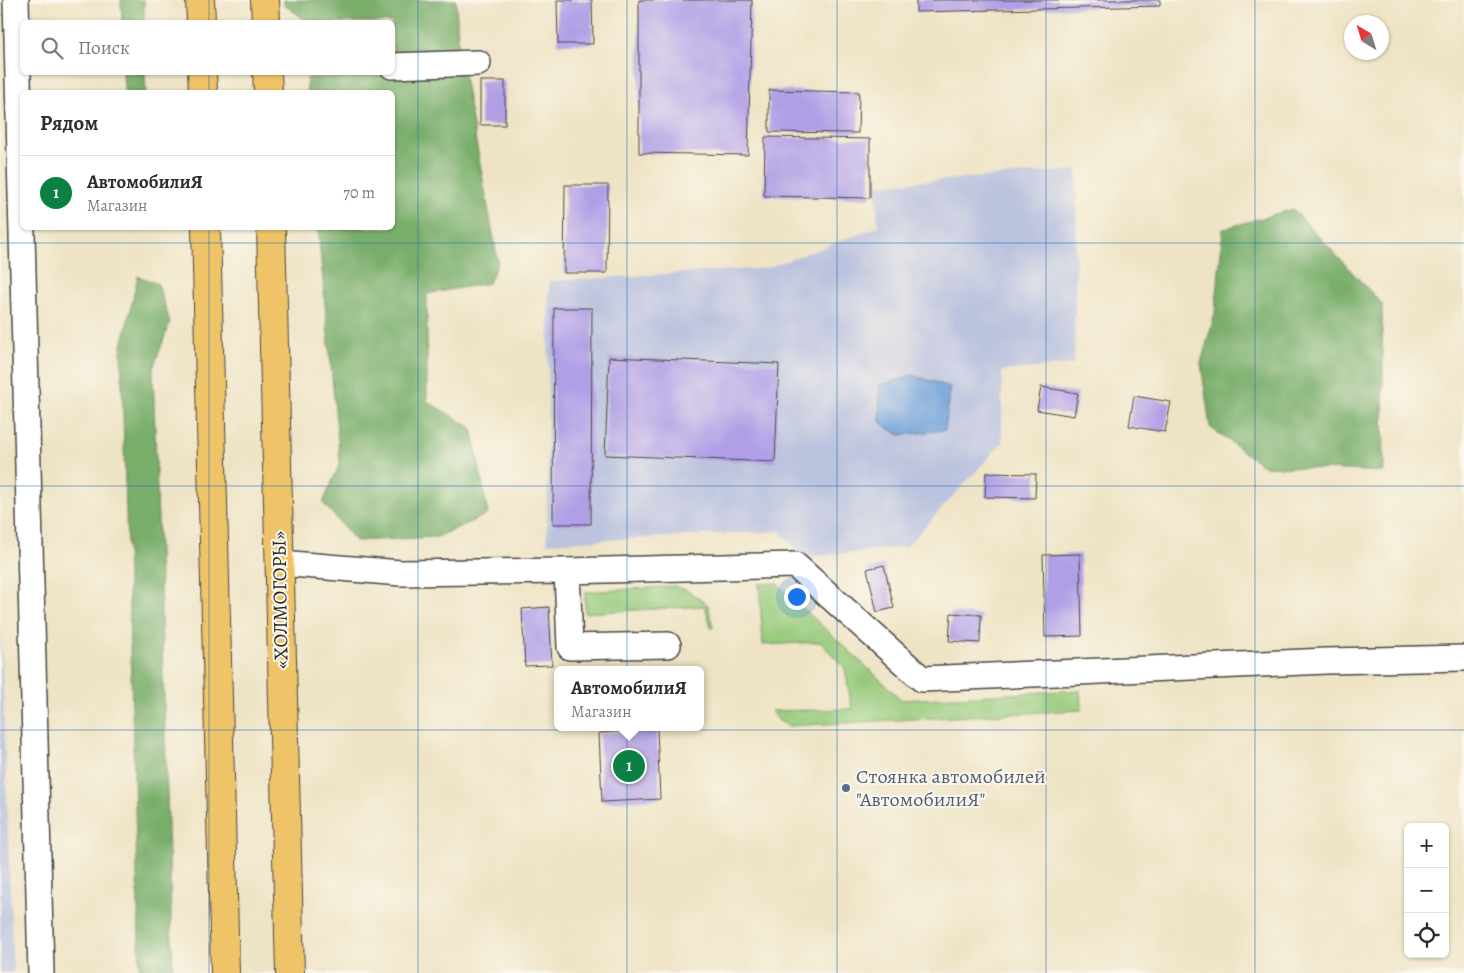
<!DOCTYPE html>
<html lang="ru">
<meta charset="utf-8">
<style>
body{margin:0;font-family:Alegreya,serif;background:#f7f7f7;color:#2b2b33}
.controls{position:absolute;right:15px;bottom:15px;display:grid;overflow:hidden;border-radius:8px;box-shadow:0 1px 4px #0004}
.controls button{width:45px;height:45px;display:grid;place-items:center;padding:0;border:0;border-bottom:1px solid #e1e1e2;background:#fff;color:#2b2b33;font:25px sans-serif}
.compass{position:absolute;left:1344px;top:15px;width:45px;height:45px;border-radius:50%;background:#fff;box-shadow:0 1px 4px #0004;rotate:322deg}
.you{position:absolute;left:796px;top:596px;width:18px;height:18px;margin:-12px;border:4px solid #fff;border-radius:50%;background:#1a73e8;box-shadow:0 0 0 8px #1a73e833}
.badge{display:grid;place-items:center;width:32px;height:32px;border-radius:50%;background:#0b8043;color:#fff;font-size:16px;font-weight:700}
.pin{position:absolute;translate:-50% -50%;border:2px solid #fff;box-shadow:0 1px 5px #0006}
.popup{position:absolute;left:554px;top:666px;width:150px;height:65px;box-sizing:border-box;display:grid;place-content:center;border-radius:8px;background:#fff;filter:drop-shadow(0 1px 4px #0005);font-size:16px;white-space:nowrap;color:#7c7c81}
.popup b{font-size:19px;color:#2b2b33}
.popup::after{content:'';position:absolute;left:50%;top:100%;margin-left:-10px;border:10px solid transparent;border-top-color:#fff}
.list{margin:0;padding:0;list-style:none}
h2{display:flex;justify-content:space-between;align-items:center;height:65px;margin:0;padding:0 20px;font-size:21px}
h2 small{font-size:16px;font-weight:400;color:#7c7c81}
.list li{display:grid;grid-template-columns:32px 1fr auto;gap:15px;align-items:center;box-sizing:border-box;height:75px;padding:0 20px;border-top:1px solid #e1e1e2}
.list b{display:block;font-size:19px;white-space:nowrap}
.list p{margin:0;font-size:16px;white-space:nowrap;color:#7c7c81}
.list em{font-size:16px;font-style:normal;color:#7c7c81}
.icon{flex:none;width:28px;height:28px;fill:none;stroke:currentColor;stroke-width:2;stroke-linecap:round;stroke-linejoin:round}
.map{position:relative;flex:none;width:1464px;height:973px;overflow:hidden}
.search{position:absolute;background:#fff;box-shadow:0 1px 4px #0004;left:20px;top:20px;width:375px;height:55px;display:flex;align-items:center;gap:12px;box-sizing:border-box;padding:0 18px;border-radius:8px;color:#7c7c81;font-size:19px}
.panel{position:absolute;background:#fff;box-shadow:0 1px 4px #0004;left:20px;top:90px;width:375px;height:140px;border-radius:8px}
.map>svg:first-child{display:block}
</style>
<div class="map">
<svg width="1464" height="973" viewBox="0 0 1464 973">
<rect width="100%" height="100%" fill="#fbf7ec"/>
<filter id="ink" filterUnits="userSpaceOnUse"><feTurbulence type="fractalNoise" baseFrequency=".02" numOctaves="2"/><feDisplacementMap in="SourceGraphic" scale="10" xChannelSelector="R" yChannelSelector="G"/><feConvolveMatrix kernelMatrix="1 2 1 2 8 2 1 2 1" color-interpolation-filters="sRGB"/></filter>
<filter id="wash" filterUnits="userSpaceOnUse"><feTurbulence type="fractalNoise" baseFrequency=".0096" numOctaves="4" result="noise"/><feDisplacementMap in="SourceGraphic" scale="20" xChannelSelector="R" yChannelSelector="G"/><feGaussianBlur stdDeviation="1.12" result="paint"/><feColorMatrix in="noise" values="0 0 0 0 0 0 0 0 0 0 0 0 0 0 0 0 0 1.4 0 .05"/><feComposite in="paint" operator="in"/></filter>
<g filter="url(#wash)">
<rect width="100%" height="100%" fill="#eee3c4"/>
<g fill="#bcc3de">
<polygon points="1077,170 1074,364 1002,371 1002,443 906,547 805,557 779,531 547,543 549,281 767,268 878,227 876,185"/>
<polygon points="0,617 13,973 0,973"/>
</g>
<g fill="#97ca7b" stroke="#617a53">
<polygon points="776,583 902,700 1080,690 1082,710 788,726 779,721 771,711 852,709 845,668 820,642 763,645 759,584"/>
<polygon points="675,586 687,590 708,605 713,628 711,628 705,606 585,613 585,592"/>
</g>
<g fill="#79ae6b" stroke="#526c4b">
<polygon points="121,0 144,0 144,22 122,22"/>
<polygon points="284,0 456,0 459,55 393,58 392,22 303,22 303,18 284,5"/>
<polygon points="463,71 498,262 489,283 427,294 427,401 472,428 488,514 437,537 356,541 323,503 340,463 318,228 392,228 392,92 307,92 307,78"/>
<polygon points="123,73 145,73 146,92 124,92"/>
<polygon points="1293,209 1382,304 1384,472 1263,466 1210,427 1201,363 1215,313 1223,229"/>
<polygon points="138,276 158,284 170,322 153,369 173,973 140,973 121,350"/>
</g>
<polygon fill="#6fa0d9" stroke="#4d6682" points="912,375 950,387 945,430 899,435 880,422 879,386"/>
<g id="blocks">
<g fill="#b09ee6">
<polygon points="557,0 592,0 593,44 558,44"/>
<polygon points="639,0 752,0 748,155 639,153"/>
<polygon points="916,0 1160,0 1160,6 916,12"/>
<rect x="480" y="81" width="25" height="44"/>
<polygon points="769,90 859,92 858,133 769,132"/>
<polygon points="765,137 870,139 870,198 764,196"/>
<polygon points="565,185 608,185 607,273 564,273"/>
<polygon points="554,308 592,308 591,524 553,524"/>
<polygon points="609,357 779,364 775,462 605,455"/>
<polygon points="1041,387 1078,393 1074,416 1037,410"/>
<polygon points="1134,396 1171,402 1165,432 1129,426"/>
<polygon points="986,473 1036,474 1035,498 985,497"/>
<polygon points="1080,554 1082,636 1045,637 1043,555"/>
<polygon points="884,565 894,608 877,612 867,569"/>
<polygon points="549,607 552,665 525,666 522,609"/>
<polygon points="951,613 981,615 980,643 949,641"/>
<polygon points="657,729 660,799 602,802 599,733"/>
</g>
</g>
</g>
<g filter="url(#ink)">
<use href="#blocks" fill-opacity="0" stroke="#484742" stroke-width="1"/>
<g fill="none" stroke-linecap="round" stroke-linejoin="round">
<defs>
<g id="minor">
<polyline points="16,0 41,973"/>
<polyline points="392,66 478,63"/>
<polyline points="279,563 401,573 567,571 795,565 922,679 1327,661 1464,658"/>
<polyline points="567,571 570,647 668,645"/>
</g>
<g id="highway">
<polyline points="200,0 201,22"/>
<polyline points="265,0 266,22"/>
<polyline points="202,72 203,92"/>
<polyline points="267,72 268,92"/>
<polyline points="206,228 225,973"/>
<polyline points="271,228 290,973"/>
</g>
</defs>
<use href="#minor" stroke="#484742" stroke-width="28"/>
<use href="#highway" stroke="#484742" stroke-width="30"/>
<use href="#minor" stroke="#fff" stroke-width="25"/>
<use href="#highway" stroke="#efc469" stroke-width="28"/>
</g>
</g>
<path fill="none" stroke="#1f6fb2" stroke-width="1" stroke-opacity="0.55" d="M209,0V22M418,0V973M627,0V973M837,0V973M1046,0V973M1255,0V973M209,72V92M209,228V973M0,243H1464M0,486H1464M0,730H1464"/>
<circle fill="#5c6f8a" stroke="#fbf7ec" stroke-width="2" cx="846" cy="788" r="5"/>
<g text-anchor="middle" dominant-baseline="central" stroke-width="4" stroke-linejoin="round" paint-order="stroke">
<g font-size="20" fill="#2b2b2b" stroke="#fbf7ec">
<text transform="translate(280 600) rotate(-91)">«ХОЛМОГОРЫ»</text>
</g>
<g font-size="20" fill="#4e5e75" stroke="#fbf7ec" text-anchor="start">
<text x="856" y="776">Стоянка автомобилей<tspan x="856" dy="23">"АвтомобилиЯ"</tspan></text>
</g>
</g>
</svg>
<div class="controls">
<button>+</button>
<button>−</button>
<button><svg class="icon" aria-label="locate" viewBox="0 0 24 24"><circle cx="12" cy="12" r="6"/><path d="M12 2v4M12 18v4M2 12h4M18 12h4"/></svg></button>
</div>
<svg class="compass" viewBox="-18 -18 36 36"><path d="M0-13l5 13h-10z" fill="#e53935"/><path d="M0 13l5-13h-10z" fill="#7c7c81"/></svg>
<div class="you"></div>
<div class="pin badge" style="left:629px;top:766px">1</div>
<div class="popup"><b>АвтомобилиЯ</b>Магазин</div>
<div class="search"><svg class="icon" aria-label="search" viewBox="0 0 24 24"><circle cx="10" cy="10" r="6"/><path d="M15 15l6 6"/></svg>Поиск</div>
<section class="panel">
<h2>Рядом<small></small></h2>
<ul class="list">
<li><span class="badge">1</span><div><b>АвтомобилиЯ</b><p>Магазин</p></div><em>70 m</em></li>
</ul>
</section>
</div>
